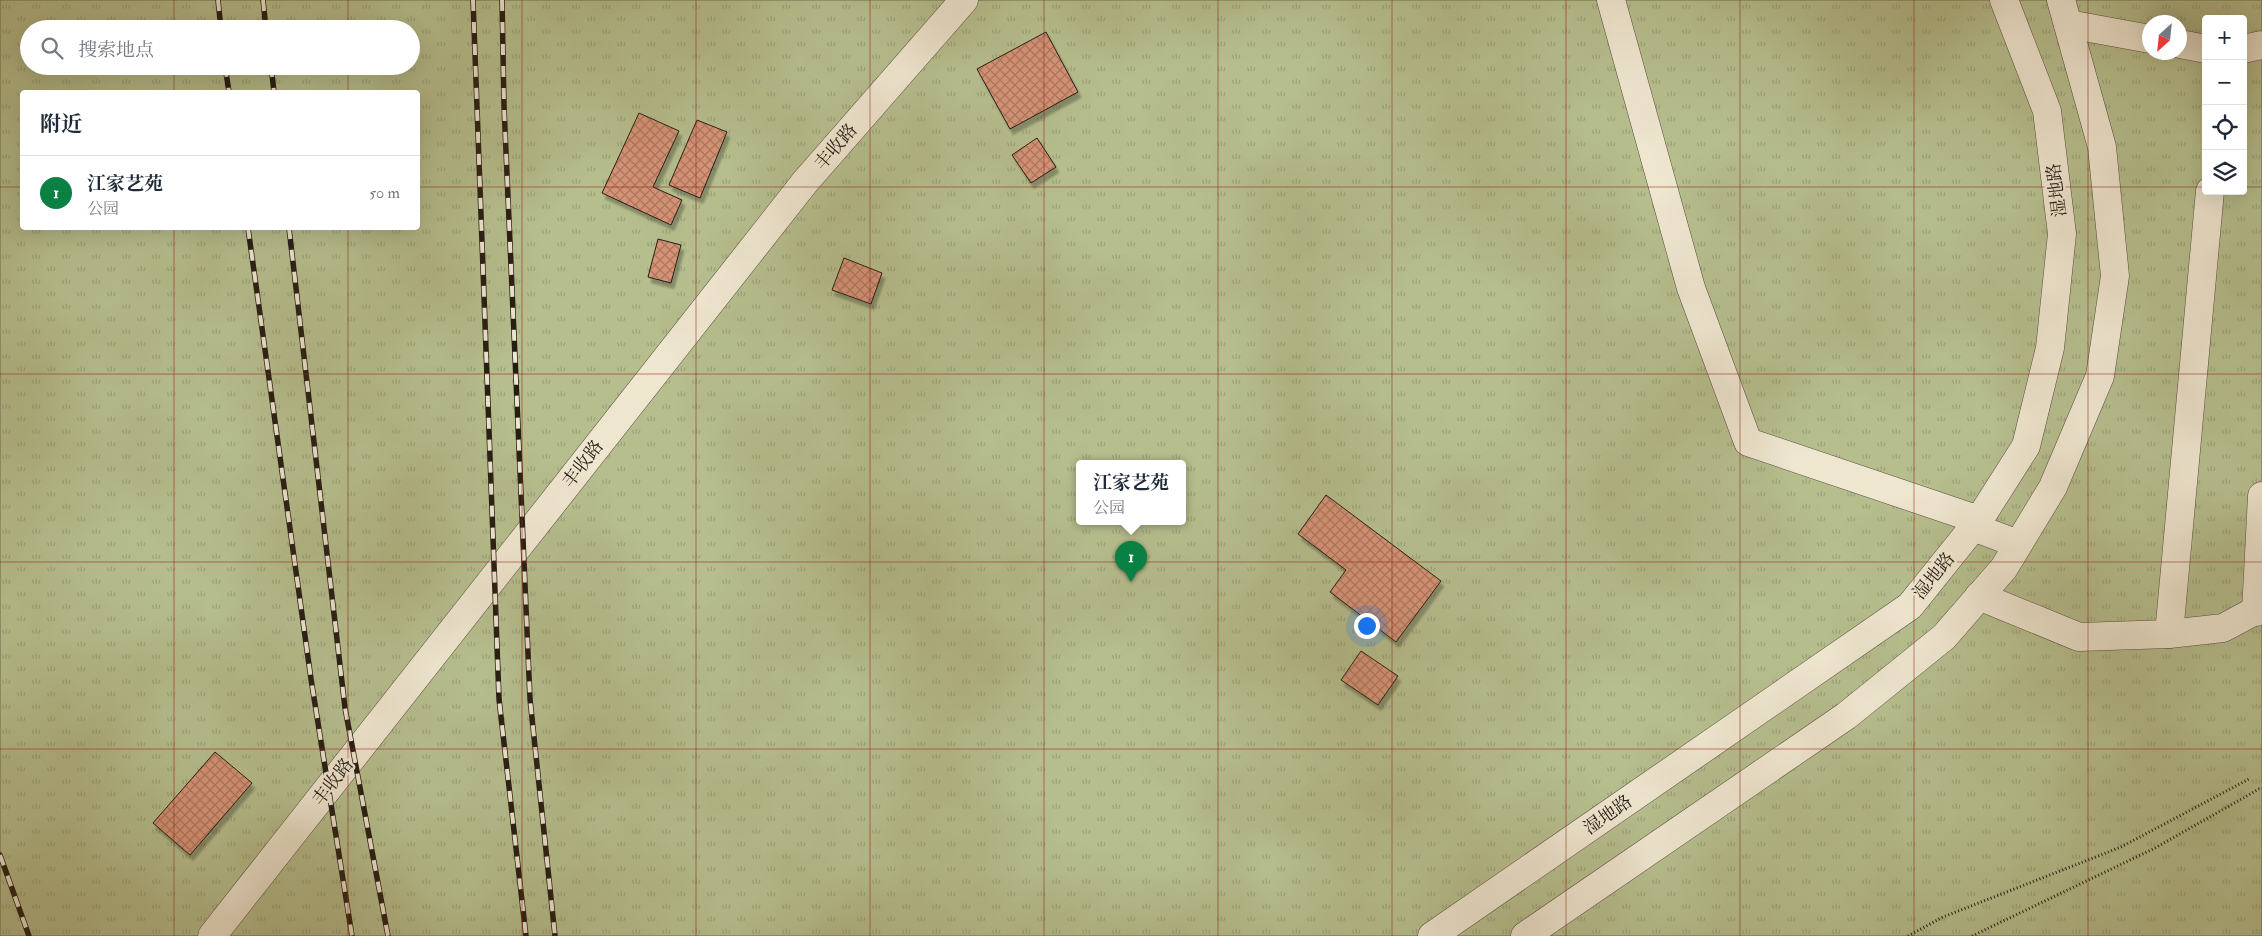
<!DOCTYPE html>
<html lang="zh">
<meta charset="utf-8">
<style>
body{margin:0;font-family:"IM FELL Double Pica","Noto Serif SC",serif;background:#f6f6f7;color:#1f2937}
.controls{position:absolute;right:15px;top:15px;display:grid;overflow:hidden;border-radius:5px;box-shadow:0 5px 20px #0002}
.controls button{width:45px;height:45px;display:grid;place-items:center;padding:0;border:0;border-bottom:1px solid #e0e1e3;background:#fff;color:#1f2937;font:25px sans-serif}
.compass{position:absolute;left:2142px;top:15px;width:45px;height:45px;border-radius:50%;background:#fff;box-shadow:0 5px 20px #0002;rotate:207deg}
.you{position:absolute;left:1366px;top:625px;width:18px;height:18px;margin:-12px;border:4px solid #fff;border-radius:50%;background:#1a73e8;box-shadow:0 0 0 8px #1a73e833}
.badge{display:grid;place-items:center;width:32px;height:32px;border-radius:50%;background:#0b8043;color:#fff;font-size:16px;font-weight:700}
.pin{position:absolute;translate:-50% -41px;filter:drop-shadow(0 1px 2px #0008)}
.pin::after{content:'';position:absolute;top:26px;width:18px;height:15px;background:inherit;clip-path:polygon(0 0,100% 0,50% 100%)}
.popup{position:absolute;left:1076px;top:460px;width:110px;height:65px;box-sizing:border-box;display:grid;place-content:center;border-radius:5px;background:#fff;filter:drop-shadow(0 1px 4px #0005);font-size:16px;white-space:nowrap;color:#747a83}
.popup b{font-size:19px;color:#1f2937}
.popup::after{content:'';position:absolute;left:50%;top:100%;margin-left:-10px;border:10px solid transparent;border-top-color:#fff}
.list{margin:0;padding:0;list-style:none}
h2{display:flex;justify-content:space-between;align-items:center;height:65px;margin:0;padding:0 20px;font-size:21px}
h2 small{font-size:16px;font-weight:400;color:#747a83}
.list li{display:grid;grid-template-columns:32px 1fr auto;gap:15px;align-items:center;box-sizing:border-box;height:75px;padding:0 20px;border-top:1px solid #e0e1e3}
.list b{display:block;font-size:19px;white-space:nowrap}
.list p{margin:0;font-size:16px;white-space:nowrap;color:#747a83}
.list em{font-size:16px;font-style:normal;color:#747a83}
.icon{flex:none;width:28px;height:28px;fill:none;stroke:currentColor;stroke-width:2;stroke-linecap:round;stroke-linejoin:round}
.map{position:relative;flex:none;width:2262px;height:936px;overflow:hidden}
.search{position:absolute;background:#fff;box-shadow:0 5px 20px #0002;left:20px;top:20px;width:400px;height:55px;display:flex;align-items:center;gap:12px;box-sizing:border-box;padding:0 18px;border-radius:28px;color:#747a83;font-size:19px}
.panel{position:absolute;background:#fff;box-shadow:0 5px 20px #0002;left:20px;top:90px;width:400px;height:140px;border-radius:5px}
.map>svg:first-child{display:block}
</style>
<div class="map">
<svg width="2262" height="936" viewBox="0 0 2262 936">
<defs>
<pattern id="grass-tufts" width="24" height="20" patternUnits="userSpaceOnUse" patternTransform="scale(1.25)"><rect width="24" height="20" fill="#b6be8e"/><path d="M3 7l-1-3M5 7V3M7 7l1-3M15 17l-1-3M17 17v-4M19 17l1-3" fill="none" stroke="#9ca37a"/></pattern>
<pattern id="building-cross-hatch" width="8" height="8" patternUnits="userSpaceOnUse" patternTransform="scale(1.25)"><rect width="8" height="8" fill="#d69376"/><path d="M0 0l8 8M0 8l8-8" fill="none" stroke="#ad7760"/></pattern>
<filter id="shadow"><feDropShadow dx="3" dy="5.5" stdDeviation="1" flood-color="#0004"/></filter>
</defs>
<rect width="100%" height="100%" fill="#e7d8b7"/>
<filter id="stains"><feTurbulence type="fractalNoise" baseFrequency=".004" numOctaves="4"/><feColorMatrix values="0 0 0 0 .2 0 0 0 0 .09 0 0 0 0 .02 0 0 0 .5 -.17"/></filter>
<radialGradient id="worn" r=".72"><stop offset=".6" stop-color="#630" stop-opacity="0"/><stop offset="1" stop-color="#630" stop-opacity=".3"/></radialGradient>
<path fill="url(#grass-tufts)" stroke="#6e6e51" fill-rule="evenodd" d="M0,0H2262V936H0ZM2206,19H2243V191H2206ZM2150,22H2180V52H2150ZM29,29H411V66H29ZM22,92H418V228H22ZM1080,463H1182V521H1080Z"/>
<g fill="url(#building-cross-hatch)" stroke="#251d14" filter="url(#shadow)">
<polygon points="1046,32 1078,92 1010,129 977,69"/>
<polygon points="639,113 679,131 653,187 682,200 671,225 602,193"/>
<polygon points="697,120 727,132 700,198 669,185"/>
<polygon points="1037,138 1056,167 1031,183 1012,155"/>
<polygon points="658,239 681,245 671,283 648,277"/>
<polygon points="844,258 882,273 871,304 832,290"/>
<polygon points="1326,495 1441,581 1396,642 1330,592 1346,570 1298,534"/>
<polygon points="1361,651 1398,676 1378,705 1341,680"/>
<polygon points="215,752 252,783 190,855 153,823"/>
</g>
<g fill="none" stroke-linecap="round" stroke-linejoin="round">
<defs>
<g id="minor">
<polyline points="1611,0 1691,288 1748,442 1979,520"/>
<polyline points="2068,24 2150,39"/>
<polyline points="2180,44 2206,49"/>
<polyline points="2243,49 2262,45"/>
<polyline points="1973,527 2018,544"/>
<polyline points="1979,596 2079,637 2169,634 2223,628 2262,607"/>
<polyline points="2256,612 2262,496"/>
<polyline points="2169,634 2210,191"/>
<polyline points="212,936 805,182 964,0"/>
<polyline points="1432,936 1910,606 1979,520 2026,446 2050,348 2062,234 2047,111 2004,0"/>
<polyline points="1525,936 1846,716 1944,637 2004,568 2053,487 2100,376 2115,276 2102,147 2061,0"/>
</g>
</defs>
<use href="#minor" stroke="#564c3d" stroke-width="29"/>
<g stroke="#251d14" stroke-width="3" stroke-dasharray="1 2.5" stroke-linecap="butt">
<polyline points="1908,936 1943,917 2121,847 2249,779"/>
<polyline points="1972,936 2155,848 2259,789 2262,789"/>
</g>
<use href="#minor" stroke="#efe6d0" stroke-width="28"/>
<defs>
<g id="rail">
<polyline points="218,0 221,29"/>
<polyline points="263,0 266,29"/>
<polyline points="473,0 499,699 526,936"/>
<polyline points="502,0 504,106 530,699 555,936"/>
<polyline points="225,66 229,92"/>
<polyline points="271,66 274,92"/>
<polyline points="248,228 311,679 352,936"/>
<polyline points="289,228 345,708 388,936"/>
<polyline points="0,855 29,936"/>
</g>
</defs>
<use href="#rail" stroke="#251d14" stroke-width="5.5"/>
<use href="#rail" stroke="#efe6d0" stroke-width="4" stroke-dasharray="11" stroke-linecap="butt"/>
</g>
<path fill="none" stroke="#8f2418" stroke-width="1" stroke-opacity="0.55" d="M174,0V29M348,0V29M522,0V936M696,0V936M870,0V936M1044,0V936M1218,0V936M1392,0V936M1566,0V936M1740,0V936M1914,0V936M2088,0V936M174,66V92M348,66V92M0,187H22M418,187H2206M2243,187H2262M174,228V936M348,228V936M0,374H2262M0,562H2262M0,749H2262"/>
<g text-anchor="middle" dominant-baseline="central" stroke-width="5" stroke-linejoin="round" paint-order="stroke">
<g font-size="18" fill="#251d14" stroke="#efe6d0">
<text transform="translate(836 147) rotate(-49)">丰收路</text>
<text transform="translate(2057 190) rotate(-97)">湿地路</text>
<text transform="translate(583 464) rotate(-52)">丰收路</text>
<text transform="translate(1934 576) rotate(-51)">湿地路</text>
<text transform="translate(333 782) rotate(-52)">丰收路</text>
<text transform="translate(1608 815) rotate(-35)">湿地路</text>
</g>
</g>
<rect width="100%" height="100%" filter="url(#stains)"/>
<rect width="100%" height="100%" fill="url(#worn)"/>
</svg>
<div class="controls">
<button>+</button>
<button>−</button>
<button><svg class="icon" aria-label="locate" viewBox="0 0 24 24"><circle cx="12" cy="12" r="6"/><path d="M12 2v4M12 18v4M2 12h4M18 12h4"/></svg></button>
<button><svg class="icon" aria-label="layers" viewBox="0 0 24 24"><path d="M12 4l9 5-9 5-9-5zM3 14l9 5 9-5"/></svg></button>
</div>
<svg class="compass" viewBox="-18 -18 36 36"><path d="M0-13l5 13h-10z" fill="#e53935"/><path d="M0 13l5-13h-10z" fill="#747a83"/></svg>
<div class="you"></div>
<div class="pin badge" style="left:1131px;top:582px">1</div>
<div class="popup"><b>江家艺苑</b>公园</div>
<div class="search"><svg class="icon" aria-label="search" viewBox="0 0 24 24"><circle cx="10" cy="10" r="6"/><path d="M15 15l6 6"/></svg>搜索地点</div>
<section class="panel">
<h2>附近<small></small></h2>
<ul class="list">
<li><span class="badge">1</span><div><b>江家艺苑</b><p>公园</p></div><em>50 m</em></li>
</ul>
</section>
</div>
